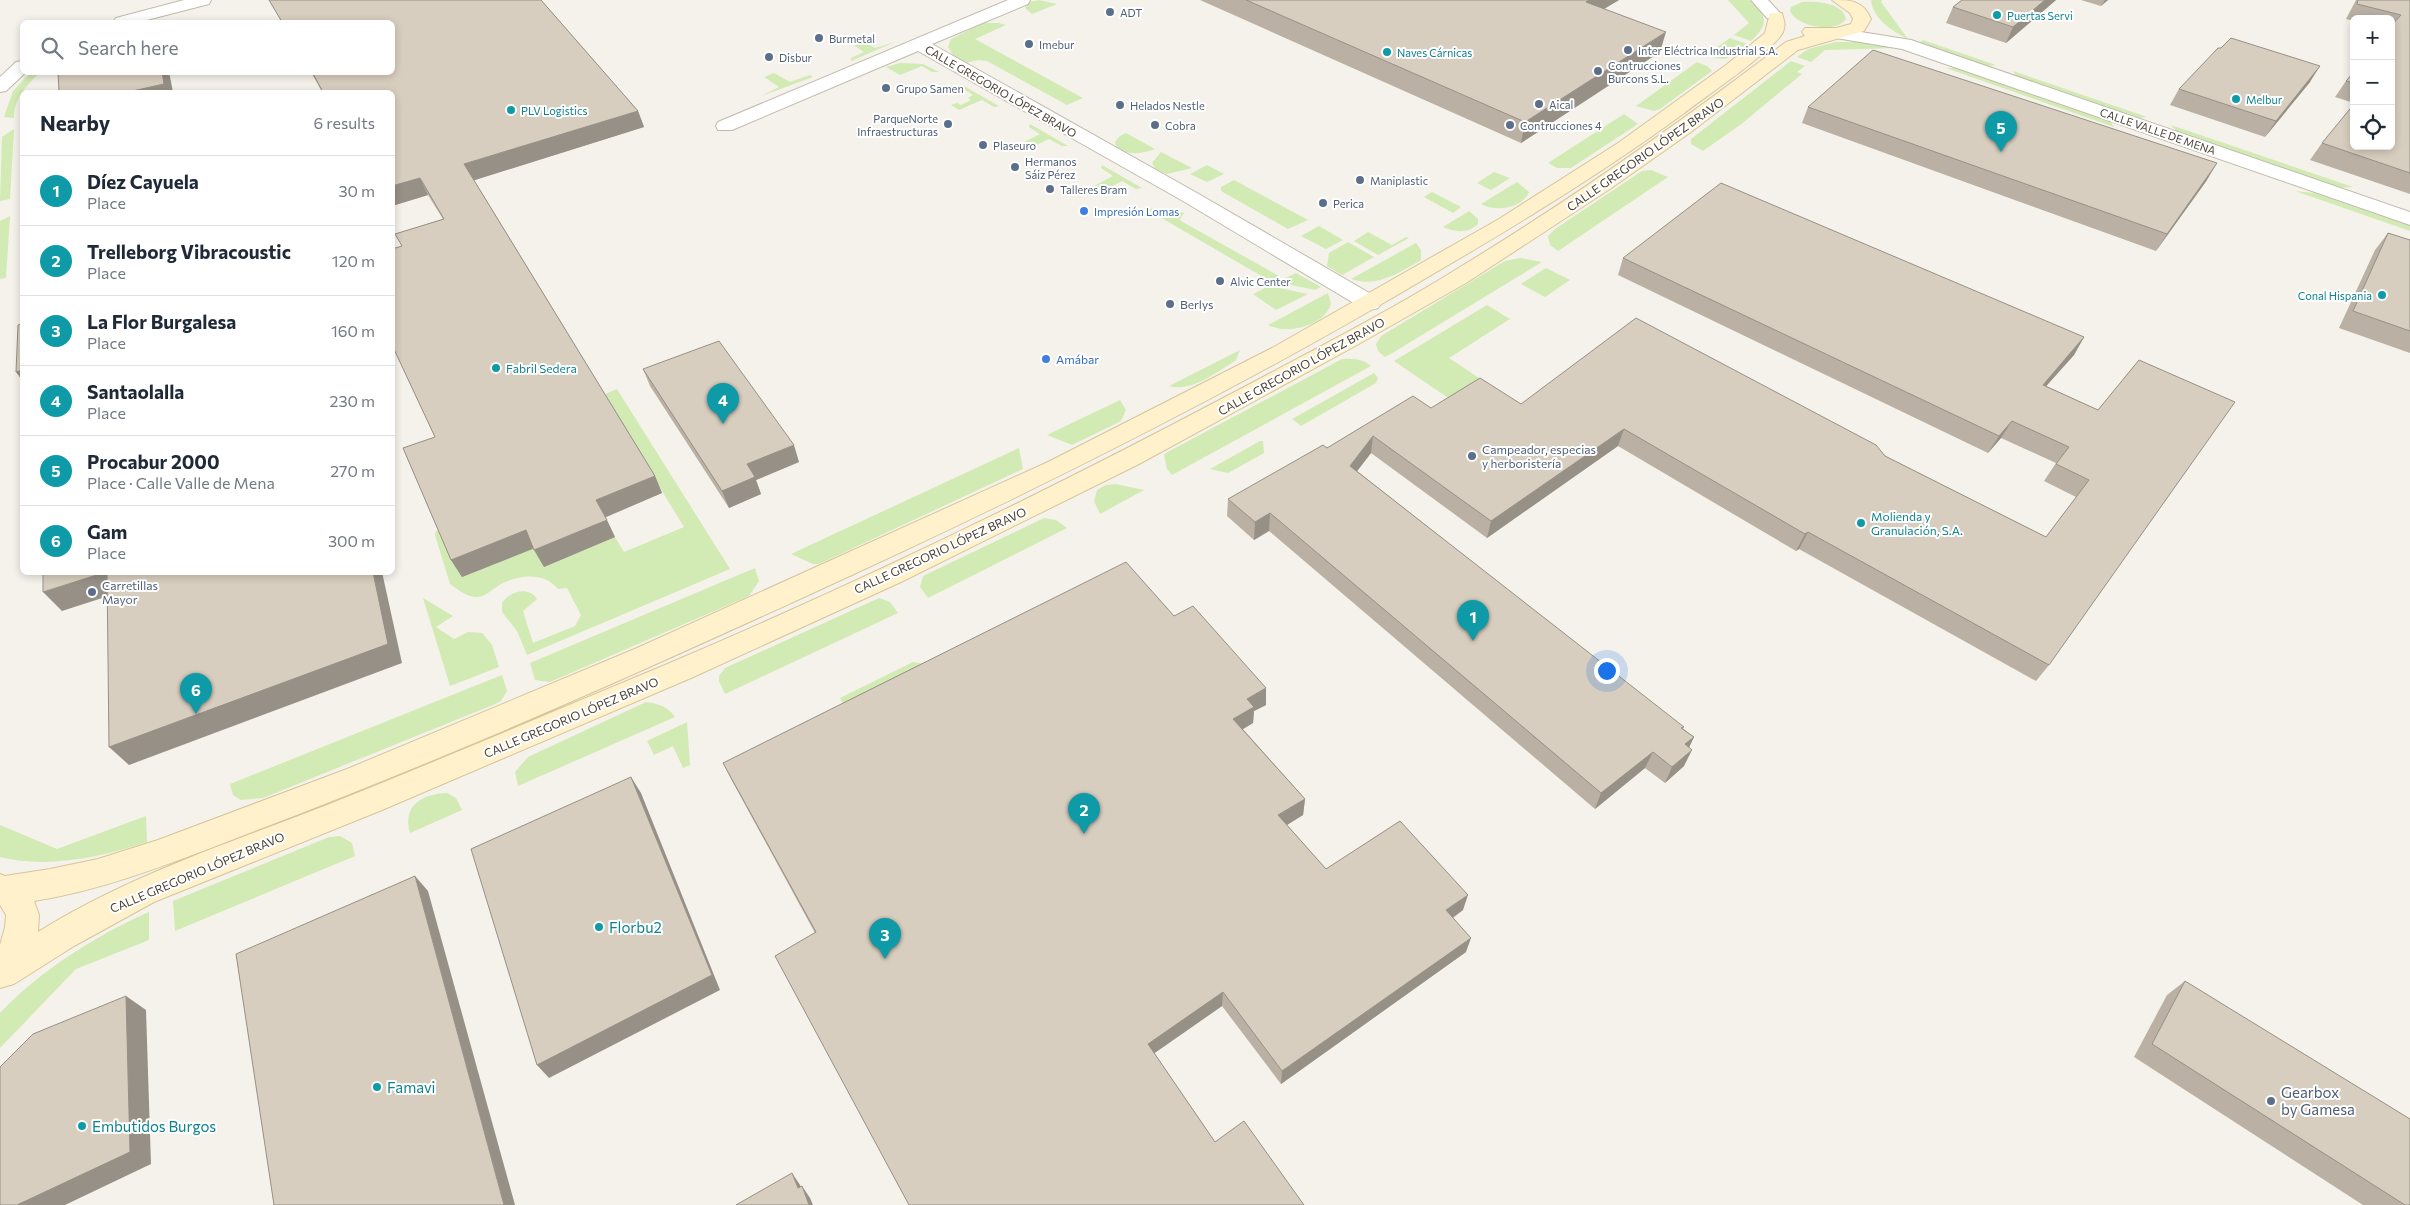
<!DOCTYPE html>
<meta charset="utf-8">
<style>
body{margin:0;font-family:Commissioner,sans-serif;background:#f2f2f3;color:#1f2937}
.controls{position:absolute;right:15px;top:15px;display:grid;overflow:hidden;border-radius:8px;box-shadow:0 2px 8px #0003}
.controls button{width:45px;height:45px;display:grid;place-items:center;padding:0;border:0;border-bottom:1px solid #e0e1e3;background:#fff;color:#1f2937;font:25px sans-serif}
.you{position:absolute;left:1606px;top:670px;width:18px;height:18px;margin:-12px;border:4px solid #fff;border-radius:50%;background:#1a73e8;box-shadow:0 0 0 8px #1a73e833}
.badge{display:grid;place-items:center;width:32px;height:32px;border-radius:50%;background:#2563eb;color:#fff;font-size:16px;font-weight:700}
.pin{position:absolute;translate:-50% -41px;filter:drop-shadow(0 1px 2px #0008)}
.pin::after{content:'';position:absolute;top:26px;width:18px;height:15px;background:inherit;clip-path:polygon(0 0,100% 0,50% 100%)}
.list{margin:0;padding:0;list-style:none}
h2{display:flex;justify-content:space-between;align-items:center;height:65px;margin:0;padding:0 20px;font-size:21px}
h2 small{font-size:16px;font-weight:400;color:#747a83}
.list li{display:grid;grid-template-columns:32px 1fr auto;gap:15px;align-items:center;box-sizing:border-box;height:70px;padding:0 20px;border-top:1px solid #e0e1e3}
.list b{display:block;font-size:19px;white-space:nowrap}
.list p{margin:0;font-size:16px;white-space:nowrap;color:#747a83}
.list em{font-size:16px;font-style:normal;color:#747a83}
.icon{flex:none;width:28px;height:28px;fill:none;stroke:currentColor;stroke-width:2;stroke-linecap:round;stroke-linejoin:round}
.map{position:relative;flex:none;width:2410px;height:1205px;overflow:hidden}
.search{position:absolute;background:#fff;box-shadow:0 2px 8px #0003;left:20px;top:20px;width:375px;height:55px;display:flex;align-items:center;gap:12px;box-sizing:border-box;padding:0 18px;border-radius:8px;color:#747a83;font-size:19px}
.panel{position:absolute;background:#fff;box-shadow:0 2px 8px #0003;left:20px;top:90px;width:375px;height:485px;border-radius:8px}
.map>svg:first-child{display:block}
</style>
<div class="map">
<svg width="2410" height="1205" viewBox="0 0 2410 1205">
<rect width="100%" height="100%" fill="#f5f2eb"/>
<g fill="#d2eab3">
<polygon points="1039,0 1057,4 1032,14 1025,8 1030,2"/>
<path d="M1728,0H1749C1768,16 1769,24 1751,41L1734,35L1749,23Z"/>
<path d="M1871,0H1882L1881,2L1908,39C1892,31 1873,19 1871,0Z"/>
<path d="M1802,2C1816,1 1842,2 1846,19C1836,34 1797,27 1790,11L1791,7Z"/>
<polygon points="983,23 999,23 1006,25 975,39 1083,98 1067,105 987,61 978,60 966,63 953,55 948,47 951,39"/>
<path d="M1730,38L1747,44L1742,48L1736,46L1727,53L1733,55C1724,62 1716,58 1706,55Z"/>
<polygon points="859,39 875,48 895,42 851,61 851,58 864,52 849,42"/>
<polygon points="1923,40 1996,65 1985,66 1919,43"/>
<polygon points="1836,42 1868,42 1896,48 1825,50 1811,62 1797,57 1808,49"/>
<polygon points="1791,61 1805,66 1797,72 1802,74 1740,125 1703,151 1691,144 1691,139"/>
<polygon points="1697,62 1707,66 1712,71 1660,109 1654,111 1636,106"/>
<polygon points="900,63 923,64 939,72 932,72 922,66 900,75 886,67"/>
<polygon points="1946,68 1960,68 2109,120 2114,127"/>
<polygon points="2013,71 2147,117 2139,118 2128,115 2016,76"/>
<path d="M30,73H40C27,84 13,100 14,118L4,117L13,91Z"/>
<polygon points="774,73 790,82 810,75 813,77 761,96 779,87 764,77"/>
<polygon points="964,86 999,106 994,107 982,100 959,110 951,105 957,103 961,105 971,100 968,98 973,95 963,89"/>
<polygon points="1624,114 1638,124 1571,168 1557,168 1548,163"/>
<polygon points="1030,124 1068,146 1062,146 1049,139 1026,150 1018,145 1040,134 1029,127"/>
<polygon points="2171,125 2353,187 2337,188 2177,132"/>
<polygon points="14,129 10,199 0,201 2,137"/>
<path d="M1126,133L1155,149C1142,154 1127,156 1116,146L1115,142L1120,136Z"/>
<polygon points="1161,152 1192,168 1167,174 1155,169 1152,163"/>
<polygon points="1102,165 1142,188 1136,189 1122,181 1099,193 1090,188 1113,176 1101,168"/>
<polygon points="1207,165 1224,174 1207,182 1190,174"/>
<polygon points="1651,170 1668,177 1558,251 1550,245 1548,236 1555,229 1642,171"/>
<polygon points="1494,172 1510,178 1491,190 1477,183"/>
<polygon points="1234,180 1308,220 1288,229 1221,191 1221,187"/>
<path d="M1517,182L1529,192C1522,209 1495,212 1481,204Z"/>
<polygon points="2295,191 2315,193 2410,226 2410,231"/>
<polygon points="1432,192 1461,207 1453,213 1424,197"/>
<polygon points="1168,208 1184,213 1180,219 1181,221 1279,276 1270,281 1146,209"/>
<path d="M1469,211L1478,219V224C1468,234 1455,232 1443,227Z"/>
<polygon points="10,216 6,278 0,279 0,221"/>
<polygon points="1319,226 1343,240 1326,249 1301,236"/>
<polygon points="1368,232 1392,245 1406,237 1409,238 1378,255 1354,241"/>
<polygon points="1348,242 1374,257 1342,275 1327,266 1329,253"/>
<path d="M1416,243L1421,250V260C1398,273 1378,288 1351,279Z"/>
<polygon points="1520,258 1542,262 1394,352 1385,357 1378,351 1376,344 1381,336 1505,261"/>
<polygon points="1546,268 1570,280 1545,297 1521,284"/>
<polygon points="1296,273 1321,287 1315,290 1277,282"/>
<polygon points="1269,286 1308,294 1276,310 1253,294"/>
<path d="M1328,293L1331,304C1324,326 1287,335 1268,325Z"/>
<polygon points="1487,305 1510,319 1449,358 1491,386 1460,406 1394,361"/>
<path d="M1240,350L1236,360L1232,363C1214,374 1191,392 1169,386Z"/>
<path d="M1342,359C1353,358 1363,359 1371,366L1172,475L1167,469L1164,454Z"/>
<polygon points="1374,373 1378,378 1376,383 1301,426 1292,419"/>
<path d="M617,389L730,569L527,655L517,631L502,612V603C510,591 529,586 537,599L523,611L533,643L575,626L581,615L567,588L558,589C543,571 516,575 498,586C490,591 484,598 474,597C466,596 457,589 450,584L435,535L436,531L441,529L535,548L544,567L615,537L624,552L684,527L603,395Z"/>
<polygon points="1120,400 1126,410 1121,421 1072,445 1047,435"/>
<polygon points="1260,441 1263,441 1264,453 1228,473 1210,469"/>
<polygon points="1019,448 1023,469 819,564 813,564 791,554"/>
<polygon points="1116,484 1144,490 1100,514 1094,501 1097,490 1106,485"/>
<polygon points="1044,518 1056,520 1067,528 928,598 920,587 923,576"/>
<polygon points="755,568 759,581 749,596 550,682 535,680 530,663"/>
<polygon points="423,598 453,616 436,627 454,639 468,632 482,633 492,645 499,667 450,686"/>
<polygon points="879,598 890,602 898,613 725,694 719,681 719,676 725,668"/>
<polygon points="913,662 925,664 844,705 840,698"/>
<polygon points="502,675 507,691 501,701 493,705 263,798 241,800 233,795 230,784"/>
<path d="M646,702C659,704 667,706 675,717L518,786L515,772L528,757Z"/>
<polygon points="687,722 690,765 683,768 673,746 654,755 647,741"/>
<path d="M447,793L456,798L462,810L410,833C402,805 422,794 447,793Z"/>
<path d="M146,816L147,842C101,857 48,869 0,857V825L57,849Z"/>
<polygon points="340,836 352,843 355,856 175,931 173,901 329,837"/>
<path d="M149,912V940L76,969L0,1048V1013C41,970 95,936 149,912Z"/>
</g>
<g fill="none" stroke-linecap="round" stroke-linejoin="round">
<defs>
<g id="street">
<polygon points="184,0 211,0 209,4 139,22 113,22 116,18"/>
<polygon points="1008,0 1030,0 1028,4 932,44 1197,193 1378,298 1381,303 1378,308 1370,310 1362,308 1183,201 918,51 732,130 718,130 716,126 718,122"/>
<polygon points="1751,0 1768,0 1781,14 1779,18 1767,18"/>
<polygon points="1836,28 1911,40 2410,212 2410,225 1902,49 1830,37 1827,33 1830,29"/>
<polygon points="22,61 22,72 26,72 6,91 0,92 0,77 16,62"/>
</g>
<path id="secondary" d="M1832,0C1850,0 1863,0 1871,19L1864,31L1798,50L1691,132L1610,189L1466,283L1357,345L1139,464L901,582L691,678L382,810L154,902L74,946L14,984L0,988V945L5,927L6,915L0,905V874L5,876L50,869L98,859L158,840L347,769L637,648L1048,462L1272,348L1499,219L1618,143L1726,65L1765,33L1770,13H1782C1784,22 1786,23 1783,32C1775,50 1702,99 1683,114C1586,185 1483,245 1380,305C1193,413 999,508 802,598C697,646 591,694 484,739C401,774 318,807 234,839C169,864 104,890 34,901L39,915L38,932C127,876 229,843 327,805C440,760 552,712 665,665C856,584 1044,493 1227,396C1302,356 1379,317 1452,272C1568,202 1678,124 1786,42L1805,36L1802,32L1805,28H1836L1851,24L1853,19L1850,13Z"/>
</defs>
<use href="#street" stroke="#c1baac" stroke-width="2"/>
<use href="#secondary" stroke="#d6c59a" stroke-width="2"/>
<use href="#street" fill="#fff" fill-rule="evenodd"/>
<use href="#secondary" fill="#fff1cb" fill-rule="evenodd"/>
</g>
<g fill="#bab1a4">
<polygon points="269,0 541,0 638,111 644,127 474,180 655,476 662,493 605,517 615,537 544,567 534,548 462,577 451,560 403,448 435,437 392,345 392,249 402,246 395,234 443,219 428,195 392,206 392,92 322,92 311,72 392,72 392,22 282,22"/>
<polygon points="1200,0 1619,0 1604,9 1660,52 1521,143"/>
<polygon points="1962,0 2056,0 2006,43 1946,23 1953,7"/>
<polygon points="2081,0 2108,0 2101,6"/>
<polygon points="2356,0 2410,0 2410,194 2310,160 2322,143 2391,146 2391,19 2354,19 2354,21 2346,19"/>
<polygon points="2354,72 2354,103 2335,97 2346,81"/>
<polygon points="2310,82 2265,137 2170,105 2179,89"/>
<polygon points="1808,107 2207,180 2156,251 1802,123"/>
<polygon points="2388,233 2410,240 2410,353 2339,328 2375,250"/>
<polygon points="1623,258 2084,337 2074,355 2046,386 2098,410 2139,360 2049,665 2036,681 1799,549 1796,551 1618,446 1487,538 1371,453 1357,471 1694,737 1689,747 1684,766 1665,783 1645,768 1595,809 1269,531 1254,540 1227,516 1228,499 1327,448 1431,408 1521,404 1885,456 2046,537 2076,497 2044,481 2056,463 2001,438 1988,453 1618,275"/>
<polygon points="643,369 799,462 756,480 761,494 729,508 650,386"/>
<polygon points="1174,616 1266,688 1266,705 1254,711 1253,723 1243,729 1305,799 1303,815 1287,825 1326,869 1463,910 1453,918 1466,952 1281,1084 1222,1006 1154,1053 1215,1142 815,933 731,779 723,763"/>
<polygon points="2185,981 2410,1205 2363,1205 2134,1057 2167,995"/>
</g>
<g fill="#979086">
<polygon points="1589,0 1619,0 1582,22 1586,2"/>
<polygon points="2045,0 2056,0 2006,43 2013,27"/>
<polygon points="2105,0 2108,0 2101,6"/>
<polygon points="1666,32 1660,52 1521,143 1525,122"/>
<polygon points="2320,66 2310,82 2265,137 2276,121"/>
<polygon points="162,72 169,72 173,92 128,92"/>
<polygon points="638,111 644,127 472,181 464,164"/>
<polygon points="2217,163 2207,180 2156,251 2167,234"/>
<polygon points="420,178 428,195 392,206 392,186"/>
<polygon points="2084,337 2074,355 2032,402 2043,385"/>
<polygon points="22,370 22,380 16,372"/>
<polygon points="2012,421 2001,438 1988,453 1999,436"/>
<polygon points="1624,429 1618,446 1487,538 1491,521"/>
<polygon points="1373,436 1371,453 1348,483 1350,466"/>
<polygon points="794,445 799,462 756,480 761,494 729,508 722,491 747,464"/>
<polygon points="655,476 662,493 604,518 596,500"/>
<polygon points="1270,513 1269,531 1254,540 1255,522"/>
<polygon points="607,520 615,537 544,567 534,550"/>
<polygon points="526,530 535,548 462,577 451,560"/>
<polygon points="1808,532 1799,549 1796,551 1805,534"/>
<polygon points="106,572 107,572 124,591 62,611 43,592"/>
<polygon points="373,572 382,572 402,663 129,765 109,747"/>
<polygon points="1266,688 1266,705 1254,711 1253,723 1233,735 1233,719 1247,699"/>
<polygon points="1694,737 1686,754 1685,744"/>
<polygon points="1692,750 1684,766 1665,783 1672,767"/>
<polygon points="1653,752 1645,768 1595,809 1601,793"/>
<polygon points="631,777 641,793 720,990 549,1078 537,1065"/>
<polygon points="1305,799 1303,815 1277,831 1278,815"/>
<polygon points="415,876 428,891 515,1205 504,1205"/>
<polygon points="1468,895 1463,910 1442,925 1446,910"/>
<polygon points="1471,938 1466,952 1281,1084 1282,1071"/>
<polygon points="1223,992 1222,1006 1149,1057 1148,1044"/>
<polygon points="126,996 146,1010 151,1164 65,1205 17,1205"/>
<polygon points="792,1173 800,1185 806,1199 798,1188"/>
<polygon points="802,1186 810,1198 813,1205 809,1205"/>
</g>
<g fill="#d8cebf" stroke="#979086">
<polygon points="269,0 541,0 638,111 464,164 655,476 596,500 607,520 534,550 526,530 451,560 403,448 435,437 392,345 392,249 402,246 395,234 444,219 420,178 392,186 392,92 323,92 312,72 392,72 392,22 282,22"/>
<polygon points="1246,0 1589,0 1586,2 1666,32 1525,122"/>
<polygon points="1962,0 2045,0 2013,27 1953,7"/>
<polygon points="2358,0 2410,0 2410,173 2322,143 2354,104 2354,146 2391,146 2391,26 2401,15 2357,4"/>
<polygon points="2231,38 2320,66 2276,121 2179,89 2218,48 2221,48"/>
<polygon points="1873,50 2217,163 2167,234 1808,107"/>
<polygon points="58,72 162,72 164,84 128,92 59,92"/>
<polygon points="2354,72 2354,83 2346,81"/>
<polygon points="1721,183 2084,337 2043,385 2098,410 2139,360 2235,402 2049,665 1808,532 1805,534 1624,429 1491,521 1373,436 1350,466 1684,727 1681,728 1694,737 1685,744 1692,750 1672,767 1653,752 1601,793 1270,513 1255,522 1228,499 1323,445 1327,448 1413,396 1431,408 1480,378 1521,404 1636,318 1876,445 1885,456 2046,537 2089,480 2056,464 2069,447 2012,421 1999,436 1623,258"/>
<polygon points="2388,233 2410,240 2410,331 2353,311"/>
<polygon points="22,324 22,370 16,372 18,325"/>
<polygon points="719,341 794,445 747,464 755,477 722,491 643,369"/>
<polygon points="1126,562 1174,616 1193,606 1266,688 1247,699 1254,707 1233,719 1305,799 1278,815 1326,869 1400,821 1468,895 1446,910 1471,938 1282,1071 1223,992 1148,1044 1215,1142 1244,1121 1304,1205 909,1205 775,956 816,932 723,763"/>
<polygon points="43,572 106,572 43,592"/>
<polygon points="107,572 373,572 388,644 109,747"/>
<polygon points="631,777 712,975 537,1065 471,849"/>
<polygon points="415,876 504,1205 274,1205 236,954"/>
<polygon points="2185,981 2410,1119 2410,1205 2405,1205 2152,1044"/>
<polygon points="126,996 130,1152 17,1205 0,1205 0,1067 33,1034"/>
<polygon points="792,1173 798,1188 802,1186 809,1205 736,1205"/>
</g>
<g fill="#5c6f8a" stroke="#fff" stroke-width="2">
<circle cx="1110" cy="12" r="5"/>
<circle cx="819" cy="38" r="5"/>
<circle cx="1029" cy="44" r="5"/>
<circle cx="1628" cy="50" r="5"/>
<circle cx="769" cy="57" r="5"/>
<circle cx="1598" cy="71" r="5"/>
<circle cx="886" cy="88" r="5"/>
<circle cx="1539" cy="104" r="5"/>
<circle cx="1120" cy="105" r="5"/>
<circle cx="948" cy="124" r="5"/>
<circle cx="1155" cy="125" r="5"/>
<circle cx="1510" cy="125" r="5"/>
<circle cx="983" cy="145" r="5"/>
<circle cx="1015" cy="167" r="5"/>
<circle cx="1360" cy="180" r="5"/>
<circle cx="1050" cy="189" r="5"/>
<circle cx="1323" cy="203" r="5"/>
<circle cx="1220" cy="281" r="5"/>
<circle cx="1170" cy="304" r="5"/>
<circle cx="1472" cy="456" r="5"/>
<circle cx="92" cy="592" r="5"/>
<circle cx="2271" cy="1101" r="5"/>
</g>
<g fill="#0f9aa8" stroke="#fff" stroke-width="2">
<circle cx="1997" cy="15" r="5"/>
<circle cx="1387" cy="52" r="5"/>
<circle cx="2236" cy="99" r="5"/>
<circle cx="511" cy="110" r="5"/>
<circle cx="2382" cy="295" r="5"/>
<circle cx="496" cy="368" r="5"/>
<circle cx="1861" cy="523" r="5"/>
<circle cx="599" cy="927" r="5"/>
<circle cx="377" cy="1087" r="5"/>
<circle cx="82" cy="1126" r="5"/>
</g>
<g fill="#3f7fe0" stroke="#fff" stroke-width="2">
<circle cx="1084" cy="211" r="5"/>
<circle cx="1046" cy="359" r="5"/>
</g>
<g text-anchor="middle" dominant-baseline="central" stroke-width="4" stroke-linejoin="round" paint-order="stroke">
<g font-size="11" fill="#4e5e75" stroke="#fff" text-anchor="start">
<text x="1120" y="12">ADT</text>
<text x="829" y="38">Burmetal</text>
<text x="1039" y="44">Imebur</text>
<text x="1638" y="50">Inter Eléctrica Industrial S.A.</text>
<text x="779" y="57">Disbur</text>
<text x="1608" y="65">Contrucciones<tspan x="1608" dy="13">Burcons S.L.</tspan></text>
<text x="896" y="88">Grupo Samen</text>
<text x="1549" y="104">Aical</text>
<text x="1130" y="105">Helados Nestle</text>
<text x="938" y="118" text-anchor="end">ParqueNorte<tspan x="938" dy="13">Infraestructuras</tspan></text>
<text x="1165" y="125">Cobra</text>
<text x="1520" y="125">Contrucciones 4</text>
<text x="993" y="145">Plaseuro</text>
<text x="1025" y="161">Hermanos<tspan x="1025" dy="13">Sáiz Pérez</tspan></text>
<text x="1370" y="180">Maniplastic</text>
<text x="1060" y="189">Talleres Bram</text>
<text x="1333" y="203">Perica</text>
<text x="1230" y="281">Alvic Center</text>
</g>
<g font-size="11" fill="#0d838f" stroke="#fff" text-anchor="start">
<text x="2007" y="15">Puertas Servi</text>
<text x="1397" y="52">Naves Cárnicas</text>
<text x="2246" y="99">Melbur</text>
<text x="521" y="110">PLV Logistics</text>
<text x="2372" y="295" text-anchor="end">Conal Hispania</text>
</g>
<g font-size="11" fill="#4a4338" stroke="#fff">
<text transform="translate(1001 91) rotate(30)">CALLE GREGORIO LÓPEZ BRAVO</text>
<text transform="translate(2158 131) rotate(19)">CALLE VALLE DE MENA</text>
</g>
<g font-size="11" fill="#366cbe" stroke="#fff" text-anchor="start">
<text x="1094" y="211">Impresión Lomas</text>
</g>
<g font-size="12" fill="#4a4338" stroke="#fff">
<text transform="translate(1645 154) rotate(-35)">CALLE GREGORIO LÓPEZ BRAVO</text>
<text transform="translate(1301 366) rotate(-29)">CALLE GREGORIO LÓPEZ BRAVO</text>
<text transform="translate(940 550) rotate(-25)">CALLE GREGORIO LÓPEZ BRAVO</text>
<text transform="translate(571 717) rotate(-23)">CALLE GREGORIO LÓPEZ BRAVO</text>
<text transform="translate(197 872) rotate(-23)">CALLE GREGORIO LÓPEZ BRAVO</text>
</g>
<g font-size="12" fill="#4e5e75" stroke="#fff" text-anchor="start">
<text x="1180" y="304">Berlys</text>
<text x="1482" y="449">Campeador, especias<tspan x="1482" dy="14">y herboristería</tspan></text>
<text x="102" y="585">Carretillas<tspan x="102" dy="14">Mayor</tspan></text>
</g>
<g font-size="12" fill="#366cbe" stroke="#fff" text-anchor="start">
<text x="1056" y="359">Amábar</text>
</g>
<g font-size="12" fill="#0d838f" stroke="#fff" text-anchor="start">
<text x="506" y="368">Fabril Sedera</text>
<text x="1871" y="516">Molienda y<tspan x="1871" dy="14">Granulación, S.A.</tspan></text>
</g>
<g font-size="15" fill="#0d838f" stroke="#fff" text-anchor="start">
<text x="609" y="927">Florbu2</text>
<text x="387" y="1087">Famavi</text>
<text x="92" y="1126">Embutidos Burgos</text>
</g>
<g font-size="15" fill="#4e5e75" stroke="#fff" text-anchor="start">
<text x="2281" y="1092">Gearbox<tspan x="2281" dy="17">by Gamesa</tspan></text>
</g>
</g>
</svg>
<div class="controls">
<button>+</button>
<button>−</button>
<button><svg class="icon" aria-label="locate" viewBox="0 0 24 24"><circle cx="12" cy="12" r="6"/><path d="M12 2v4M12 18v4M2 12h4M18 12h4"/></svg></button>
</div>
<div class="you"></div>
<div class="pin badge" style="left:1473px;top:641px;background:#0f9aa8">1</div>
<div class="pin badge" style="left:1084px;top:834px;background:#0f9aa8">2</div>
<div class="pin badge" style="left:885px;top:959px;background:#0f9aa8">3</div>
<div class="pin badge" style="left:723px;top:424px;background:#0f9aa8">4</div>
<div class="pin badge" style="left:2001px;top:152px;background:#0f9aa8">5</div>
<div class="pin badge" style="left:196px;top:714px;background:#0f9aa8">6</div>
<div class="search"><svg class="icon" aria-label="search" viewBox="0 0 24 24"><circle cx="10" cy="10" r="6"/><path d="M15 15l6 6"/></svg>Search here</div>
<section class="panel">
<h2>Nearby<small>6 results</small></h2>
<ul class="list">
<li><span class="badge" style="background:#0f9aa8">1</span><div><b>Díez Cayuela</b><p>Place</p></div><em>30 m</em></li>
<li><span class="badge" style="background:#0f9aa8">2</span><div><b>Trelleborg Vibracoustic</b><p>Place</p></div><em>120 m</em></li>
<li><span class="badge" style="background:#0f9aa8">3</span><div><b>La Flor Burgalesa</b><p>Place</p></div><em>160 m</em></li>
<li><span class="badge" style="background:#0f9aa8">4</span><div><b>Santaolalla</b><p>Place</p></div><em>230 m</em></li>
<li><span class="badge" style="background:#0f9aa8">5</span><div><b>Procabur 2000</b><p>Place · Calle Valle de Mena</p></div><em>270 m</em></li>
<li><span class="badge" style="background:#0f9aa8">6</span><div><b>Gam</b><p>Place</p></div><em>300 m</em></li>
</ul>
</section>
</div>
